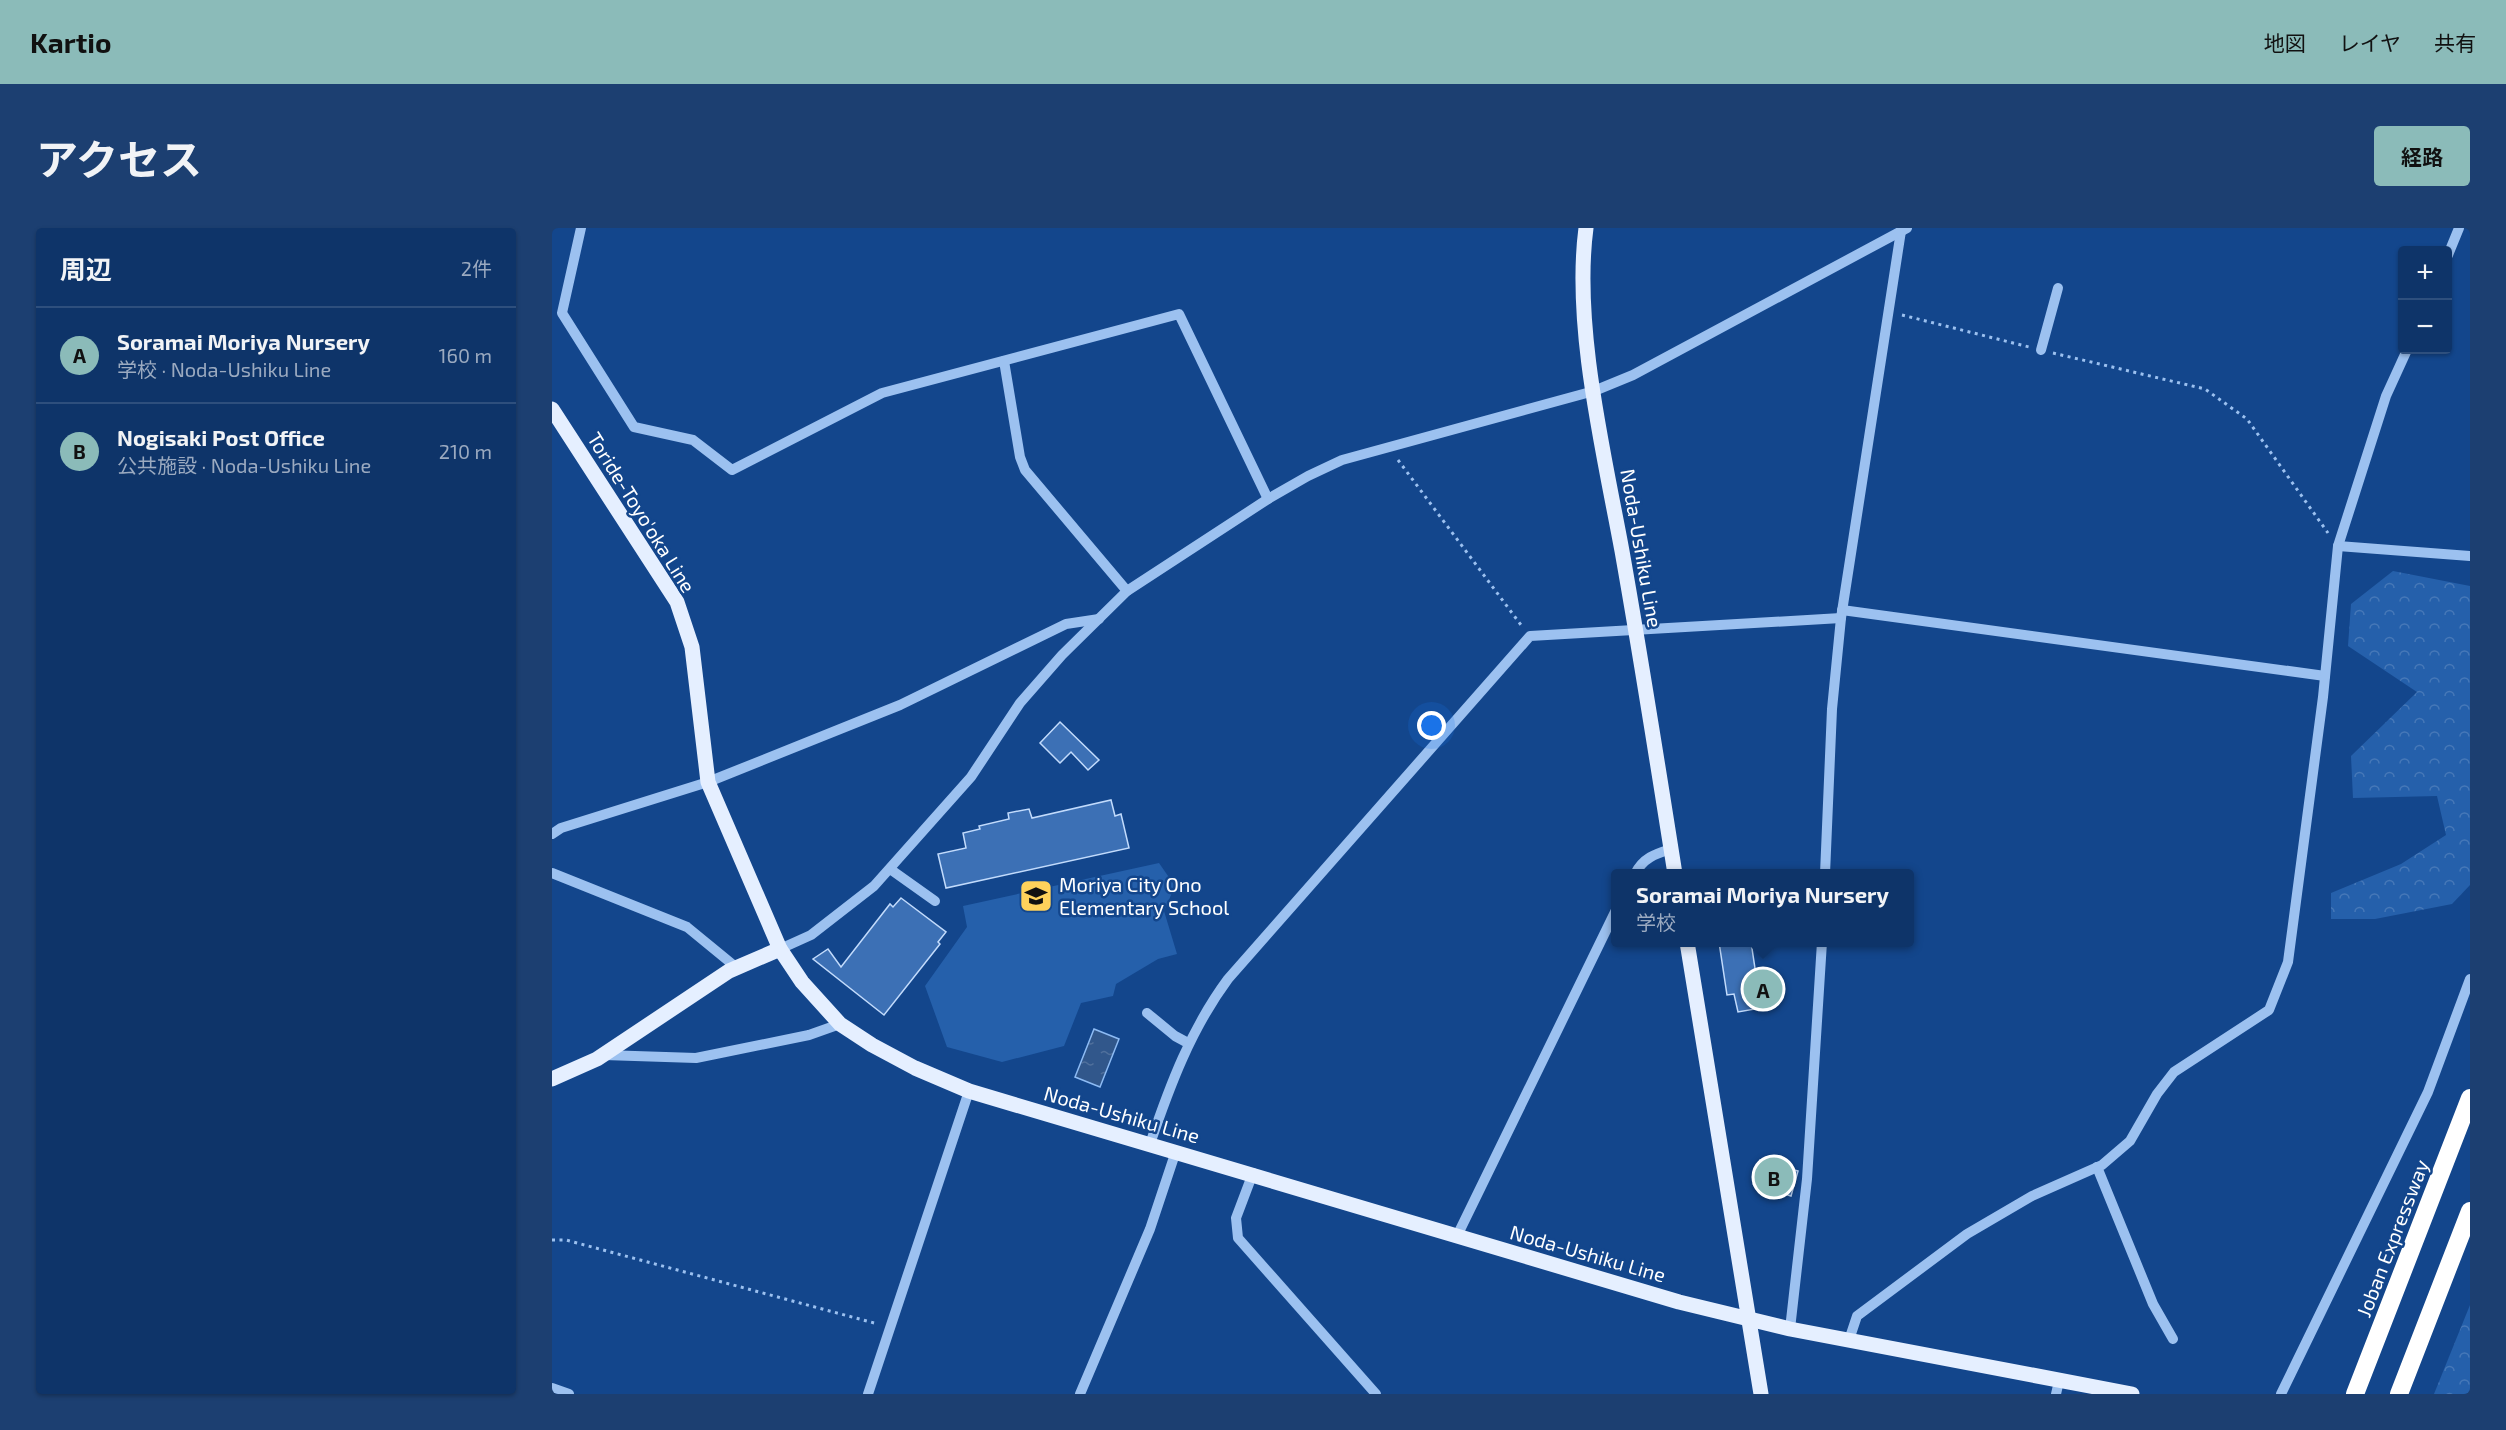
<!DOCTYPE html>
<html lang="ja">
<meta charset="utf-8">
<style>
body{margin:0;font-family:"Exo 2","Noto Sans JP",sans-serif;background:#1c3f71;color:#f1f3f6}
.controls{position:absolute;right:18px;top:18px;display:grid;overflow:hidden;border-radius:6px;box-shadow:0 2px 4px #0004}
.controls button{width:54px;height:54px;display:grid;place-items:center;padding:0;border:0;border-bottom:2px solid #2e4f7d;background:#0e3469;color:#f1f3f6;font:30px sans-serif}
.you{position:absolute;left:880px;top:498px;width:21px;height:21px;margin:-15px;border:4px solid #fff;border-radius:50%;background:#1a73e8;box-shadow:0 0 0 9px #1a73e833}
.badge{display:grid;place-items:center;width:39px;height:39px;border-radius:50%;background:#8bbbb9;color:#111;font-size:20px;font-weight:700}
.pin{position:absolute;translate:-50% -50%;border:3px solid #fff;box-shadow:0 2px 6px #0006}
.popup{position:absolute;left:1059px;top:641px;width:303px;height:78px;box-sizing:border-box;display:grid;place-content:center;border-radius:6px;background:#0e3469;filter:drop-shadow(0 2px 4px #0005);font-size:20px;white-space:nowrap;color:#9baac0}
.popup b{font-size:22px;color:#f1f3f6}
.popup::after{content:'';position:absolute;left:50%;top:100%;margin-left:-12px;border:12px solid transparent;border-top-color:#0e3469}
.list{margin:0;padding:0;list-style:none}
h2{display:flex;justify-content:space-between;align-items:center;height:78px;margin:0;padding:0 24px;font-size:26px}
h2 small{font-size:20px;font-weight:400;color:#9baac0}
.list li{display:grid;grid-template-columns:39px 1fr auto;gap:18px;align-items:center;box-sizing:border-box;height:96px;padding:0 24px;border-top:2px solid #2e4f7d}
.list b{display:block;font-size:22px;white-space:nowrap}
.list p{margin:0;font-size:20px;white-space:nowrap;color:#9baac0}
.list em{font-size:20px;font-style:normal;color:#9baac0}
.map{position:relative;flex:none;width:1918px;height:1166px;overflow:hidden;border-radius:6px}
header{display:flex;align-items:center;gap:36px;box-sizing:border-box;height:84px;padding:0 30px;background:#8bbbb9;color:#111}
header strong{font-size:28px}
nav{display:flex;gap:33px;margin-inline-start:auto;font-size:21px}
.intro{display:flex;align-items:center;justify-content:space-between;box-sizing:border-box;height:144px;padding:0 36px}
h1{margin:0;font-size:42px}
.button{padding:15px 27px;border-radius:6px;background:#8bbbb9;color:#111;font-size:21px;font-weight:700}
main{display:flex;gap:36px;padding:0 36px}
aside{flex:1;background:#0e3469;border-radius:6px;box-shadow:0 2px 4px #0004}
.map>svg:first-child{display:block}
</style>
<header>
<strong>Kartio</strong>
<nav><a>地図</a><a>レイヤ</a><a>共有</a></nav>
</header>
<div class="intro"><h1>アクセス</h1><a class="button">経路</a></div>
<main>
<aside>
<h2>周辺<small>2件</small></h2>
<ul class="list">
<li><span class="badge">A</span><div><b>Soramai Moriya Nursery</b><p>学校 · Noda-Ushiku Line</p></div><em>160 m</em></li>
<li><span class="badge">B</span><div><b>Nogisaki Post Office</b><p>公共施設 · Noda-Ushiku Line</p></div><em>210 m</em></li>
</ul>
</aside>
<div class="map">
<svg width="1918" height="1166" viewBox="0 0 1918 1166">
<defs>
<pattern id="forest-crowns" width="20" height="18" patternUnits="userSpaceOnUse" patternTransform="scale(1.5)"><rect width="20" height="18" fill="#2560ab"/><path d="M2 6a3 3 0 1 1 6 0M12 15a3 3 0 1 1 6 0" fill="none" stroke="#4678b8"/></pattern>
<pattern id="water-ripples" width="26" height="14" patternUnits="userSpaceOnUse" patternTransform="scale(1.5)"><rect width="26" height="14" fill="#31578b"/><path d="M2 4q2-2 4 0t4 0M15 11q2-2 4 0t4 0" fill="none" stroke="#50709c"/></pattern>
</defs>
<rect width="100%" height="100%" fill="#13468c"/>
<g fill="url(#forest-crowns)">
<polygon points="1841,343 1918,358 1918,657 1900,676 1823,691 1779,691 1779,665 1849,636 1894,607 1885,568 1801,570 1799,528 1865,464 1796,418 1799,376"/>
<polygon points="1918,1077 1918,1166 1882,1166"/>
</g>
<polygon fill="#2560ab" points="607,635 623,658 612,683 625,726 606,731 564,756 561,768 529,775 512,818 450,834 395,819 373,758 415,699 411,678"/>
<polygon fill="url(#water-ripples)" stroke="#8dbbf4" stroke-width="1.5" points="542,801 567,811 548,859 523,849"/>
<g fill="#3c70b5" stroke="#c2dbfc" stroke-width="1.5">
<polygon points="508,494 547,532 536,542 519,524 508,535 488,515"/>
<polygon points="559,572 563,588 569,586 577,620 394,660 386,626 414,620 411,605 428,601 427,598 457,591 456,585 477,581 480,590"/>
<polygon points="349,670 394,704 386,714 388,716 332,787 261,731 276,721 289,739 338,676 341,679"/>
<polygon points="1167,714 1199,714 1209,780 1186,784 1182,766 1175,767"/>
<polygon points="1208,932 1246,943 1239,968 1201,956"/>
</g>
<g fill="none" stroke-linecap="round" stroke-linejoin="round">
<g stroke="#9cc1f0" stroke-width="3" stroke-dasharray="3 4.5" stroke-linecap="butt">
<polyline points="1350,87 1477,119"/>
<polyline points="1501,125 1653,161 1695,191 1776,305"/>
<polyline points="846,232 969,397"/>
<polyline points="0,1012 14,1012 326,1096"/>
</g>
<g stroke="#9cc1f0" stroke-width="10">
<polyline points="29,0 10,85 82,199 141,212 180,242 330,165 627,86 716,271"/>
<polyline points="1896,27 1907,0"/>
<polyline points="1489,122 1506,60"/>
<polyline points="452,133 468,229 473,242 575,363"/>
<polyline points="1786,318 1918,328"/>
<polyline points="1290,382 1773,448"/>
<polyline points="0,606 9,600 156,554 348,477 514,396 547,391"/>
<polyline points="338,641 383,673"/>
<polyline points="0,645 135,699 185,740"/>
<path d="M1083,646C1091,630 1103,626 1119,621"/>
<polyline points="1273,646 1280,481 1289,390 1349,3"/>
<polyline points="228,721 259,707 322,658 419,549 468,475 510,427 575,363 716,271 756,248 790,232 1042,163 1081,147 1355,0"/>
<polyline points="595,785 623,808 636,815"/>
<polyline points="52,827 144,830 257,807 288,796"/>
<path d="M598,916C618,857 639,801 676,751L978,408L1289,390"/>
<polyline points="1545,939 1601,1076 1621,1111"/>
<polyline points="701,945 684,990 686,1010 824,1166"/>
<polyline points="905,1008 1064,682"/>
<polyline points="1238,1101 1255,951 1270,714"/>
<polyline points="1297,1112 1305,1088 1415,1006 1480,968 1550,937 1578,913 1605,866 1622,844 1717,782 1736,734 1771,469 1786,318 1834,168 1855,122"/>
<polyline points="0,1160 17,1166"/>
<polyline points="316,1166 417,863"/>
<polyline points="528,1166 598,1001 624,923"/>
<polyline points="1504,1166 1507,1153"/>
<polyline points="1729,1166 1876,864 1918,751"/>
</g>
<g stroke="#e5efff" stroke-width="15">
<path d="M1034,0C1021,98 1052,225 1070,323C1089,430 1106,538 1123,646"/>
<polyline points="0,181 125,374 140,419 156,554 228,721 250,754 288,796 320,817 363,840 417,863 1127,1074 1238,1101 1580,1166"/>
<polyline points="1135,714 1209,1166"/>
<polyline points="0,851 45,831 177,743 228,721"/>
</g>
<g stroke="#fff" stroke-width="18">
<polyline points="1803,1166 1918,870"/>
<polyline points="1847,1166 1918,983"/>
</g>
</g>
<defs>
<symbol id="school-square" viewBox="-11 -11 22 22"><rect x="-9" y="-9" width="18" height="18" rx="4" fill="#ffd25b" stroke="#13468c"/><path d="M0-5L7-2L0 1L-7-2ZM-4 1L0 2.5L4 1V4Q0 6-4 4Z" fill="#111"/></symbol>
</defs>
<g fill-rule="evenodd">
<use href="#school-square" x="465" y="649" width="38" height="38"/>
</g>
<g text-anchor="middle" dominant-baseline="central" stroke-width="5" stroke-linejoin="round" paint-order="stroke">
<g font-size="20" fill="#fff" stroke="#13468c">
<text transform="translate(90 284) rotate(58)">Toride-Toyo'oka Line</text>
<text transform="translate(1090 320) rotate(80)">Noda-Ushiku Line</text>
<text transform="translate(570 886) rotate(16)">Noda-Ushiku Line</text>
<text transform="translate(1840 1010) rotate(-69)">Joban Expressway</text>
<text transform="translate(1036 1025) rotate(16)">Noda-Ushiku Line</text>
</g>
<g font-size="20" fill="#fff" stroke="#13468c" text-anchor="start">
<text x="507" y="656">Moriya City Ono<tspan x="507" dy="23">Elementary School</tspan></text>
</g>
</g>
</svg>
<div class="controls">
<button>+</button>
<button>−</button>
</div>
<div class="you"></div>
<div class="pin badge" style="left:1211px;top:761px">A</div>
<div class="popup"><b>Soramai Moriya Nursery</b>学校</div>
<div class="pin badge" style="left:1222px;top:949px">B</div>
</div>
</main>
